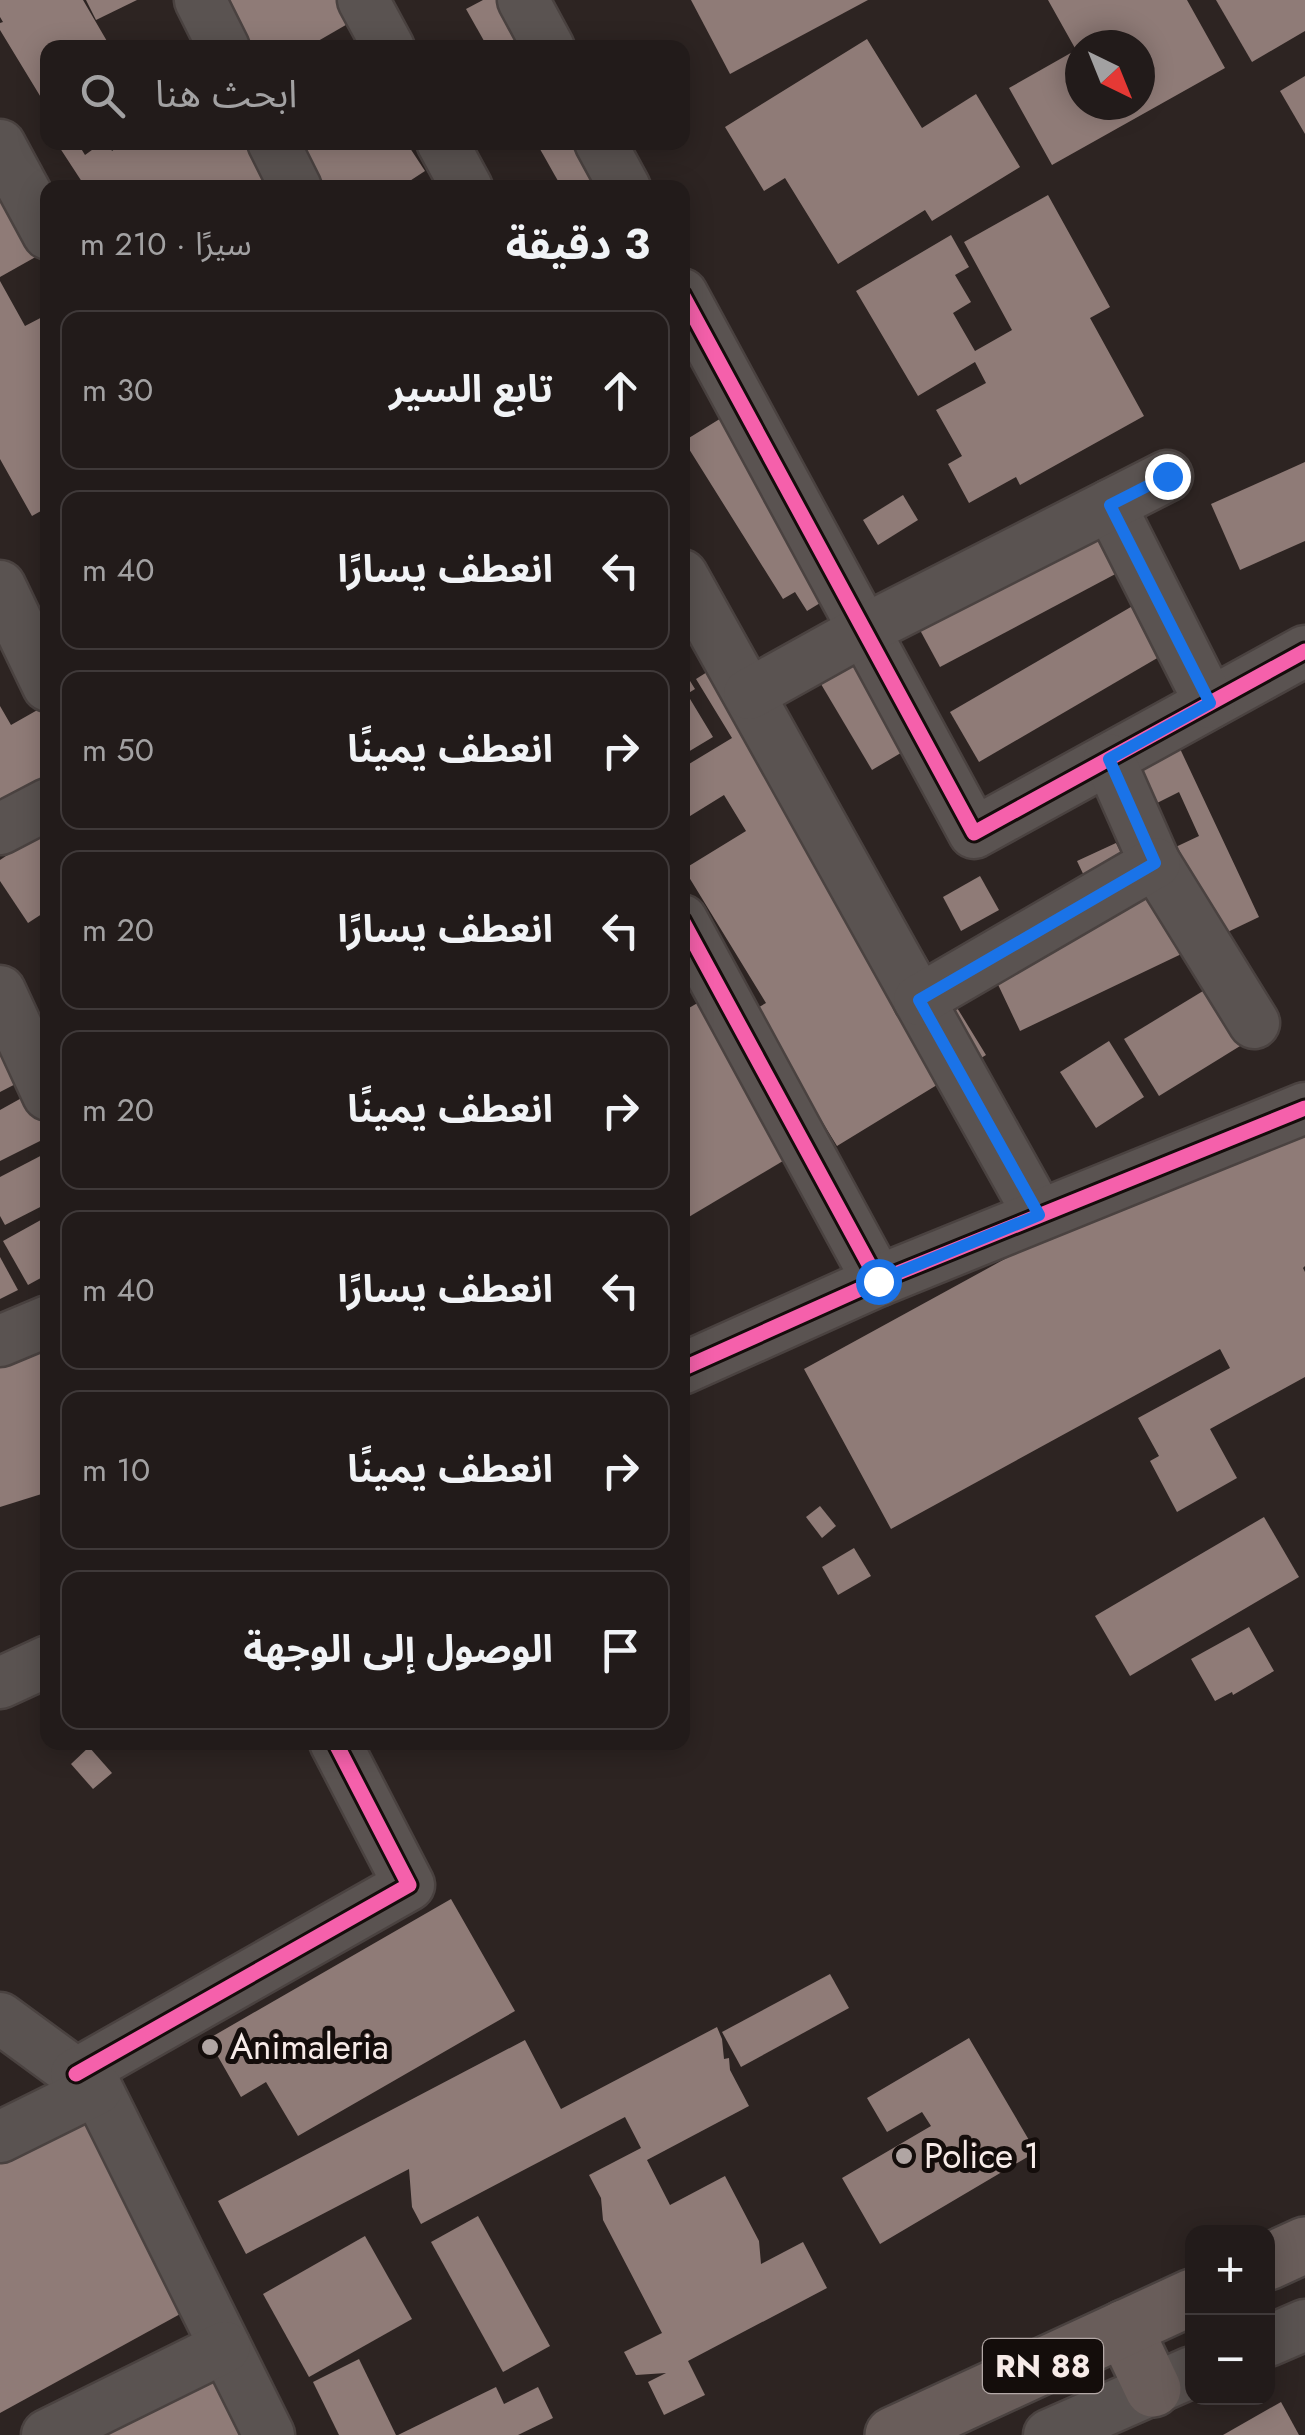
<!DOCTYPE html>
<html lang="ar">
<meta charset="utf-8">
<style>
body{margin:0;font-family:Jost,"Noto Sans Arabic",sans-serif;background:#2e2827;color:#f1f3f6;direction:rtl}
.controls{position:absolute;right:30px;bottom:30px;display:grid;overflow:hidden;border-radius:20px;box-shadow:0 5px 25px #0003}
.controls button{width:90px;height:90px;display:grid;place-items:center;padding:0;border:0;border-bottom:2px solid #3f3939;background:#221b1a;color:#f1f3f6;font:50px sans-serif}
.compass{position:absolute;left:1065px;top:30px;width:90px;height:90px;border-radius:50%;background:#221b1a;box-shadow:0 5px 25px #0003;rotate:137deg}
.stop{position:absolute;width:30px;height:30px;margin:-22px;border:8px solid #1a73e8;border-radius:50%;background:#fff}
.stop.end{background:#1a73e8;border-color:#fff;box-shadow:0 2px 10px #0008}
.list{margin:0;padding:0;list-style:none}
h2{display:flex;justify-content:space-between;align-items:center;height:130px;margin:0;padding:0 40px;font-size:42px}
h2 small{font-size:32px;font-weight:400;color:#a2a1a2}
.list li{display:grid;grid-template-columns:65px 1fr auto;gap:30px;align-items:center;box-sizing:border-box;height:160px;margin:0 20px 20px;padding:0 20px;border:2px solid #3f3939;border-radius:20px}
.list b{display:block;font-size:38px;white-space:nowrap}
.list em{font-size:32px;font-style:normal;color:#a2a1a2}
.icon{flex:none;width:55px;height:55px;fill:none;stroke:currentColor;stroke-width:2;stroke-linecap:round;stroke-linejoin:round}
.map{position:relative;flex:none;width:1305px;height:2435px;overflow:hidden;direction:ltr}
.search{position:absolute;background:#221b1a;box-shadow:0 5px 25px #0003;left:40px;top:40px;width:650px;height:110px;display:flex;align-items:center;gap:25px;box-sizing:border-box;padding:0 35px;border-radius:20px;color:#a2a1a2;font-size:38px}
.panel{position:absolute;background:#221b1a;box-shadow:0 5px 25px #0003;left:40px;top:180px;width:650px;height:1570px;border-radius:20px;direction:rtl}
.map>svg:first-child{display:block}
</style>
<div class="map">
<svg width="1305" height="2435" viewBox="0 0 1305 2435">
<rect width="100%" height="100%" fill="#2d2422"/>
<g fill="#8f7b77" fill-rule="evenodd">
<polygon points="0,0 83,0 111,48 48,48 48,109 0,30 0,23 3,22 0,17"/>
<polygon points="86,0 137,0 96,20"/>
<polygon points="221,0 389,0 306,48 249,48"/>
<polygon points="483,0 528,0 554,48 488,48 466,9"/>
<polygon points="691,0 868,0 730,74"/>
<path d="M1048,0H1187L1225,68L1052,165L1009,88L1076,50ZM1080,45H1140V105H1080Z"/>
<polygon points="1216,0 1305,0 1305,31 1252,62"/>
<polygon points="867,39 922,128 976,94 1020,167 932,221 925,210 838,264 785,178 764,191 725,127"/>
<polygon points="1305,76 1305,134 1280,91"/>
<polygon points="0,124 48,250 0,277"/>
<polygon points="56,142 77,142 85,155 103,142 107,142 112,151 124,142 248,142 278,188 162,188 160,184 155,188 86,188"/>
<polygon points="287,142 406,142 425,171 399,188 317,188"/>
<polygon points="536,142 607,142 621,168 587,188 562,188"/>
<polygon points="1048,195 1110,307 1090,318 1144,416 1020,485 1016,477 969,503 948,464 962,456 936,410 986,383 975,362 918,396 856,291 951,235 969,267 955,275 971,302 953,313 975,351 1012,330 964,242"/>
<polygon points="0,281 25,326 48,314 48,507 32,516 0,459"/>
<polygon points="744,404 853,583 807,611 795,592 783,599 684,441"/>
<polygon points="1305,462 1305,541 1240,570 1211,504"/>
<polygon points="903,495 918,520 878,545 863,520"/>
<polygon points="1131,506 1155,553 940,667 914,619"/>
<polygon points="1167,586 1195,636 979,762 950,712"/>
<polygon points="882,634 938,731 872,770 815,674"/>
<polygon points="739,652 986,1055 837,1146 754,1010 766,1003 684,869 746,831 724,795 682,821 682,668 695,689 687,694 713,737 683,755 689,764 732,738 696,679"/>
<polygon points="48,704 48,777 0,805 0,706 11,725"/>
<polygon points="1175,738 1259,917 1020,1031 984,955 1096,901 1077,861 1116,843 1129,869 1199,836 1179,792 1135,814 1112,766"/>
<polygon points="48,828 48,910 28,923 0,881 0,860"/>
<polygon points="980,876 999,910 961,931 943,897"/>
<polygon points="1231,974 1245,1043 1159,1096 1124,1039"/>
<polygon points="701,1001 798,1152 682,1221 682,1012"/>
<polygon points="1109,1041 1144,1097 1096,1128 1060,1072"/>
<polygon points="0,1049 29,1077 0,1092"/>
<polygon points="27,1095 48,1137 0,1161 0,1110"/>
<polygon points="1305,1120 1305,1266 1303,1268 1305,1272 1305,1377 1210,1429 1237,1478 1177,1512 1150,1461 1159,1456 1138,1418 1230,1368 1220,1349 891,1529 804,1369 1193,1156"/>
<polygon points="48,1152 48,1203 5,1225 0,1216 0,1177"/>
<polygon points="48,1216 48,1274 28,1285 3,1241"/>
<polygon points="0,1257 18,1290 0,1299"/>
<polygon points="48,1340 48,1492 0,1507 0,1354"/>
<polygon points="820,1506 836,1526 822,1538 806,1517"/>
<polygon points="1264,1517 1299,1577 1130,1676 1095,1616"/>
<polygon points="854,1548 871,1576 838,1595 822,1567"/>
<polygon points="1249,1627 1274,1671 1233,1695 1232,1692 1215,1701 1191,1659"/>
<polygon points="89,1747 112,1773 93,1789 71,1764"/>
<polygon points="451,1899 515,2011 298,2136 266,2082 241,2097 208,2039"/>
<polygon points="830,1974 849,2008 741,2067 722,2032"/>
<polygon points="717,2027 722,2039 724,2059 729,2058 730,2070 749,2106 647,2160 670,2205 725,2176 759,2241 761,2264 803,2242 827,2288 688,2361 705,2395 664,2415 648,2382 666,2373 636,2375 624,2352 662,2333 603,2220 601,2198 589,2175 641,2148 625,2117 421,2224 412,2207 409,2169 246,2254 218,2201 525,2040 561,2109"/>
<polygon points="969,2038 1036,2152 880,2244 842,2178 931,2126 922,2112 887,2132 867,2098"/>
<polygon points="103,2085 213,2296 0,2413 0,2141"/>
<polygon points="478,2216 550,2346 503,2372 431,2242"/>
<polygon points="365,2236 412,2319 309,2377 263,2294"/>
<polygon points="226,2337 281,2435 51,2435"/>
<polygon points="359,2359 396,2435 339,2435 313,2382"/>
<polygon points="496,2387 504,2404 538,2387 553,2418 518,2435 398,2435"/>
<polygon points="1281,2402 1299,2435 1223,2435"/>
</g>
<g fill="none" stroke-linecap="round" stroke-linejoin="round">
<defs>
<g id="minor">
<polyline points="200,0 224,48"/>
<polyline points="363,0 389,48"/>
<polyline points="523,0 549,48"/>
<polyline points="273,142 296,188"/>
<polyline points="442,142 467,188"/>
<polyline points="600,142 625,188"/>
<polyline points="0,145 48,234"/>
<polyline points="682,294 974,833 1305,651"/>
<polyline points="1110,505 1210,703"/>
<polyline points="682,575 1039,1215"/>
<polyline points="0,586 48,686"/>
<polyline points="749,694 864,630 1167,476"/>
<polyline points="1109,759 1155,863 1254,1023"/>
<polyline points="0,829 48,804"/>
<polyline points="682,920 878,1281"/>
<polyline points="0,991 48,1095"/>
<polyline points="919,1000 1155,863"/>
<polyline points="0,1341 48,1321"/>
<polyline points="682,1369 878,1281 1305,1108"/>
<polyline points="0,1683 48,1661"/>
<polyline points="0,2018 97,2089 269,2435"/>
<polyline points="76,2074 409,1885 335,1742"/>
<polyline points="0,2137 97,2089"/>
<polyline points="1268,2341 1305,2325"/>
<polyline points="47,2435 225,2347"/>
<polyline points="1049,2435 1192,2372"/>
</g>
<g id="major">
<polyline points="1268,2262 1305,2245"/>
<polyline points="1124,2328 1153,2389"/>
<polyline points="893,2435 1192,2297"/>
</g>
</defs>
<use href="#minor" stroke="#4a4240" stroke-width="55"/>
<use href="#major" stroke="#4a4240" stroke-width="60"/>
<use href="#minor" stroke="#5a5351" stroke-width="50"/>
<use href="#major" stroke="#695d5a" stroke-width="55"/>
<defs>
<g id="cycleway">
<polyline points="682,294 974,833 1305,651"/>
<polyline points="682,920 878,1281"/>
<polyline points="682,1369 878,1281 1305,1108"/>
<polyline points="76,2074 409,1885 335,1742"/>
</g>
</defs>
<use href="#cycleway" stroke="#140d0b" stroke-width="21"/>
<use href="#cycleway" stroke="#f560ab" stroke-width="15"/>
</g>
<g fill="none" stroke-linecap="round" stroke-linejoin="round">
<polyline stroke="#1a73e8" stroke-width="12" points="878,1281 1039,1215 919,1000 1155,863 1109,759 1210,703 1110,505 1167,476"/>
</g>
<g fill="#b0a5a3" stroke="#140d0b" stroke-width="4">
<circle cx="210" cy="2047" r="10"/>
<circle cx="904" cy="2156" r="10"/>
</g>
<g text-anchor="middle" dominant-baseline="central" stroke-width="10" stroke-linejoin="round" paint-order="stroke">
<rect fill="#140d0b" stroke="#b3a8a6" stroke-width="2.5" x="983" y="2339" width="120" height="54" rx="8"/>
<g font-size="32" font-weight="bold" fill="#f7ebe8">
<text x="1043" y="2366">RN 88</text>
</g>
<g font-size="35" fill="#f7ebe8" stroke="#140d0b" text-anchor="start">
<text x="230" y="2047">Animaleria</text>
<text x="924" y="2156">Police 1</text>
</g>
</g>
</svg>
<div class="controls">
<button>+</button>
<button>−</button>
</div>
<svg class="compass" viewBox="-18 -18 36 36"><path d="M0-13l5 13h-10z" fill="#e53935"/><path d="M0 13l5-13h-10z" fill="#a2a1a2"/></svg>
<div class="stop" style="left:878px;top:1281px"></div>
<div class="stop end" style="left:1167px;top:476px"></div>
<div class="search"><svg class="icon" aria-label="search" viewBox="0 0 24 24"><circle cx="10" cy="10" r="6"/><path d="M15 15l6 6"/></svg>ابحث هنا</div>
<section class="panel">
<h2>3 دقيقة<small>سيرًا · 210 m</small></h2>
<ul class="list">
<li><svg class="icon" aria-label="ahead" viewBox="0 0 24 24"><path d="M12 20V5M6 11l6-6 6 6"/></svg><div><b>تابع السير</b></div><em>30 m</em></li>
<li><svg class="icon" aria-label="left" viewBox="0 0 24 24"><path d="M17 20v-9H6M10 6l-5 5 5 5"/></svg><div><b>انعطف يسارًا</b></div><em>40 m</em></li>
<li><svg class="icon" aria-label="right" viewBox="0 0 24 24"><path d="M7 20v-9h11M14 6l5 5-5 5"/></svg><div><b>انعطف يمينًا</b></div><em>50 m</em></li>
<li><svg class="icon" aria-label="left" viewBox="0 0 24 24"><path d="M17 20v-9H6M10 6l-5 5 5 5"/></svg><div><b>انعطف يسارًا</b></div><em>20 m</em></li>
<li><svg class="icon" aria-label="right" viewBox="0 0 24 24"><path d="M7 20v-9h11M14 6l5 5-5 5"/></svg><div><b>انعطف يمينًا</b></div><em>20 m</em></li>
<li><svg class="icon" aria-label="left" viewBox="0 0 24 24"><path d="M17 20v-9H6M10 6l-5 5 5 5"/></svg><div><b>انعطف يسارًا</b></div><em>40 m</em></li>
<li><svg class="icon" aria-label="right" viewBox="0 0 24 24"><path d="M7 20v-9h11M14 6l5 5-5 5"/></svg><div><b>انعطف يمينًا</b></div><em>10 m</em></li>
<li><svg class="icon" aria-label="arrive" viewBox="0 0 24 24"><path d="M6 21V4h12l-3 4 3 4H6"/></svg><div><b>الوصول إلى الوجهة</b></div></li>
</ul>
</section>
</div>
